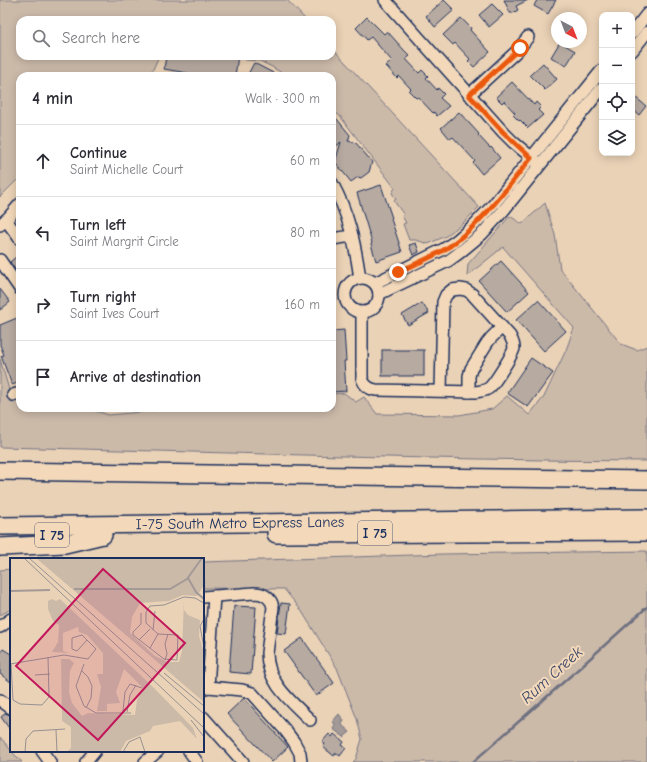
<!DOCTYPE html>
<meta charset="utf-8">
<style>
body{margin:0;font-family:"Comic Neue",sans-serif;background:#f2f2f3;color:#2b2b33}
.controls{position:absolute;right:12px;top:12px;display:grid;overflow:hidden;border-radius:8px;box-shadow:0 2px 10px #0003}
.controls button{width:36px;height:36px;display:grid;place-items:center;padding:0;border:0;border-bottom:1px solid #e1e1e2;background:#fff;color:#2b2b33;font:20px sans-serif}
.compass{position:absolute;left:551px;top:12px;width:36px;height:36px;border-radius:50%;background:#fff;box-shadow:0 2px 10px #0003;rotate:138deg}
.stop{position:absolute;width:12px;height:12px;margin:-9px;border:3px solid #ea580c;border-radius:50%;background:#fff}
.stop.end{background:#ea580c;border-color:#fff;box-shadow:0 1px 4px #0008}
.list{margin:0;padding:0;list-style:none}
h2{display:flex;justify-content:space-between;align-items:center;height:52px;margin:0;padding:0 16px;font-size:17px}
h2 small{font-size:13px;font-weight:400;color:#7c7c81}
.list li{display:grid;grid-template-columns:26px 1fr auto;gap:12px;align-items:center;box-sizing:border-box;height:72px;padding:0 16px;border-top:1px solid #e1e1e2}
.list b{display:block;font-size:15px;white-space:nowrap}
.list p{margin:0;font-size:13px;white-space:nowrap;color:#7c7c81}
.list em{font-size:13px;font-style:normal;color:#7c7c81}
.icon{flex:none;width:22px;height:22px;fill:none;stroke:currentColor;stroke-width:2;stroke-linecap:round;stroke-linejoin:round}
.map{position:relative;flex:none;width:647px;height:762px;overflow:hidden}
.search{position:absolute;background:#fff;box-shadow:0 2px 10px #0003;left:16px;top:16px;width:320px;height:44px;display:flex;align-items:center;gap:10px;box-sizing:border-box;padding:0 14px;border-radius:12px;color:#7c7c81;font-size:15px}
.panel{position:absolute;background:#fff;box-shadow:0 2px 10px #0003;left:16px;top:72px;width:320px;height:340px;border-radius:12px}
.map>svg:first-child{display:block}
</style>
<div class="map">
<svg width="647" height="762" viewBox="0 0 647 762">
<rect width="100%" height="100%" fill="#ead2b6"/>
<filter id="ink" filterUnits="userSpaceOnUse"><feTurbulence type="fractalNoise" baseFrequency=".025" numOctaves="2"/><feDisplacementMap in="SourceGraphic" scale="8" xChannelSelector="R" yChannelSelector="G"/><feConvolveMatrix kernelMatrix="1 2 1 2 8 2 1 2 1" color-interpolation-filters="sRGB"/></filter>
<g filter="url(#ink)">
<g fill="#ccbaa9" stroke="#747484">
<polygon points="0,0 287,0 306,20 20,20 20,56 159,56 150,76 20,76 20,177 0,197"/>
<polygon points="332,48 479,207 463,223 446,236 428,244 416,240 409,240 403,224 406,223 402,216 404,215 394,201 396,199 392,193 395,188 340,116 332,110 332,76 287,76 272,67 260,61 246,60 241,56 332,56"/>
<path d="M545,203L555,235L560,269L621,344L637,350L647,346V461C431,460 216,452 0,447V359L13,403L20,400V408H85L109,415L162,410L167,408H332V394L344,393L356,402L364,397L377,414L459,415L492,409L507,396L529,415L544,397L566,350L574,328L503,247L467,276L468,264L510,216L522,224Z"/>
<polygon points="647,551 647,762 353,762 356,759 362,739 357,719 337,668 301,610 284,589 203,588 203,562 443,554"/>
<polygon points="11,569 11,609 0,615 0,570"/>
<polygon points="0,737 14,754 22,762 0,762"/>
</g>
<polygon fill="#a39a97" stroke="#6d6f80" points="339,714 344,721 342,724 342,725 350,732 344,737 333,729 335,725 333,721"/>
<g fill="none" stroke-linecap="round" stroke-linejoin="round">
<polyline stroke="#6d6f80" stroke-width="2.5" points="473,762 576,671 647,607"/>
</g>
<g fill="#b7aaa1" stroke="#1b2f5e">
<polygon points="444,0 454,10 435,27 426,16"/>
<polygon points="504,0 528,0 516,6 518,10 513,13 510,13"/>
<polygon points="537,0 556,0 548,14 534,6"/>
<polygon points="492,4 503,15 489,27 479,15"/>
<polygon points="367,17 384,34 387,31 404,50 410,56 406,59 419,73 422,70 428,76 426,78 437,90 438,88 444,94 440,98 449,106 437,116 434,112 433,113 418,97 416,98 409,91 411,89 399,76 397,78 386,66 392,61 371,37 367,40 356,28"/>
<polygon points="461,18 471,28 470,30 490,52 474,67 468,61 470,59 455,43 453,45 443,35"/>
<polygon points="560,42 575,51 566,66 551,57"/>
<polygon points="166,56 238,56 235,76 204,76 164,69"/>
<polygon points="254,63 279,76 247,76"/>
<polygon points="543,63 557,79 545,90 530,75"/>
<polygon points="512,82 534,105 536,102 541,107 538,110 543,115 528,128 520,120 519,121 513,115 515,113 504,101 502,103 496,97"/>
<polygon points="635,97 646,106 639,115 632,109 632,101"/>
<polygon points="459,112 479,134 478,135 490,148 491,147 500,158 482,174 473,163 475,161 453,137 450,139 441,128"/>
<polygon points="332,113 350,135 348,141 356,143 372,162 369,172 361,178 358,177 351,182 335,162 341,142 332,150"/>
<polygon points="381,185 392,218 391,219 402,252 376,261 371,244 372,243 357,193"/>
<polygon points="416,243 419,252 413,255 409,245"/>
<polygon points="16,257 20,263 20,277 10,262"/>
<polygon points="501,261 529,292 507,312 479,281"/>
<polygon points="0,289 10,302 0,310"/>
<polygon points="538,300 566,331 544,351 516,320"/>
<polygon points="422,303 429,313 408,325 402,315"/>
<polygon points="17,318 20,325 20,382 12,385 1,356 4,355 0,345 0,325"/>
<polygon points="344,330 346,361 344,361 346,391 332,392 332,331"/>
<rect x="382" y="350" width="42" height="26"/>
<polygon points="531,358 553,373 528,407 507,393"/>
<polygon points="281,603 290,604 286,634 277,633"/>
<polygon points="234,606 256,607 251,674 229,672"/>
<polygon points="302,638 334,683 316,696 284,651"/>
<polygon points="3,649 11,654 11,682 0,674 0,654"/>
<polygon points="244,698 288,747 272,762 227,714"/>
<polygon points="6,713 11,716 11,731 1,717"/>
<polygon points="329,734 332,737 334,734 344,742 342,745 346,748 340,756 336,753 334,756 323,747 325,744 322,742"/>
</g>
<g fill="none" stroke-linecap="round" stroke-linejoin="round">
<defs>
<g id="minor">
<polyline points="385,0 503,132 513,142 537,162"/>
<polyline points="632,33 647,14"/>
<polyline points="632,51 647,32"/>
<polyline points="469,95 517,51 528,37"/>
<path d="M332,183C349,214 355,244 360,278"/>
<polyline points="6,220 20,239"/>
<polyline points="0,225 8,218 20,204"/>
<polyline points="332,239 352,236"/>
<polyline points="0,260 20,289"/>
<circle cx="362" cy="295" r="17"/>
<polyline points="375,283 444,249 457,240 474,225 494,204 602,70"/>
<polyline points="379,294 448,261 459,253 482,234 503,211 602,88"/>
<path d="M362,312V378C364,385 368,389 376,390L476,392C481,391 485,391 489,388C494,384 513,354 514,348C514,343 512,340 510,336L472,294L466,290L460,289L452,290L446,295L443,302L441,391"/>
<polyline points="469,392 469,376 471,369 487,343 491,338 502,327"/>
<polyline points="13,395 20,393"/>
<path d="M203,597L254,593C263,593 271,597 273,607L267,653C267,683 291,701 310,720"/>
<polyline points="0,627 11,619"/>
<polyline points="208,687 214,596"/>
<polyline points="203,689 208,687 242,690 252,693 285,730 294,742 300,753 301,762"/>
<polyline points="0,700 11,708"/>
<polyline points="203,717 243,762"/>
<polyline points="42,751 50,762"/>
<polyline points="189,751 197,762"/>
<polyline points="86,762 95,751"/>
<polyline points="145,762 158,751"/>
</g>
<g id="highway">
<polyline points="0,471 647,480"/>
<path id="s1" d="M0,526L647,518"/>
<polyline points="276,534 647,532"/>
<polyline points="0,547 65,544 103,535"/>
</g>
</defs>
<use href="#minor" stroke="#1b2f5e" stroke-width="14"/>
<use href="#highway" stroke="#1b2f5e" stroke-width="20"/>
<use href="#minor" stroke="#f3d9ba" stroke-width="11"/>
<use href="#highway" stroke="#f3d9ba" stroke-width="17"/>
</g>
</g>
<g fill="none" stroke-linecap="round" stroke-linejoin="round" filter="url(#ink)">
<path stroke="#ea580c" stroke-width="5" d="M398,272C415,264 434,257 450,246C483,222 506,189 531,158L503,132L469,95L520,48"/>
</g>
<g text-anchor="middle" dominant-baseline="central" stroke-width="4" stroke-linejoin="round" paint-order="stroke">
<g fill="#f3d9ba" stroke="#5c627a" stroke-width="1">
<rect x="358" y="521" width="34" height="24" rx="3"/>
<rect x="35" y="523" width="34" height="24" rx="3"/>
</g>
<g font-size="14" font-weight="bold" fill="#1b2f5e">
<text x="375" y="533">I 75</text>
<text x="52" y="535">I 75</text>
</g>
<g font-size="15" fill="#1b2f5e" stroke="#f3d9ba">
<text stroke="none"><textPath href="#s1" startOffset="240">I-75 South Metro Express Lanes</textPath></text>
</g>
<g font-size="16" font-style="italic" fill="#364469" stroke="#f3d9ba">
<text transform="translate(552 675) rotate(-42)">Rum Creek</text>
</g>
</g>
<g transform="translate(10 558)">
<rect width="194" height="194" fill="#ead2b6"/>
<path d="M26,0H194V27L187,38L173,37L159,43L130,45L122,59L120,75L145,98L158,104H169L172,93L174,42V52L178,57L190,62L189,78L194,95V144ZM42,41L46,43L50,41L143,129L183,170L187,181L170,163L143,168L140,173L116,183L110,194H57L61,190V169L52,163L51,101H59L64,105L60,113L59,134L62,145L72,158L78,155L125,157L127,142L133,130L114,111L106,134L110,145L97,146V153H87L91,129L87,116H93V95L77,77L69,74L68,69L53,75V93L59,95L42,94L48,84L49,67L43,63L38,51V43Z" fill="#ccbaa9"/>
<path fill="none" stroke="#a39a97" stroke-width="2" d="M178,20L186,34L194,41M64,31H160L177,21L192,0M0,33L40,32"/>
<path fill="none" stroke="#979193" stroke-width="1" d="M14,0L194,170M19,0L194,156M131,55V66L123,74V77L154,101L167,102L168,77L148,76M194,61L190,68L194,90M143,72L145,53M148,76L136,65V54L140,48L154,47L174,39L185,40L194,45M77,82L67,93L62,91V80L72,77L86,91L78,101M129,82L140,71M140,90L148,76M155,102L157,96L155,86L158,76M1,105L3,142L10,146L32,147L39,139L38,99M0,106L54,97L78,101M74,106L66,128L74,148L86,155H121M71,112L78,119L82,128L81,140L76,150M154,115L194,148M25,117L40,116M113,153L115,134L120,126L132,130M117,154L120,137L126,127M181,162L194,179M46,172L47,194M15,194L16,181L23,173L55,171M113,194L119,184L130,179L135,194"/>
<path fill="#c2185b" fill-opacity="0.15" stroke="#c2185b" stroke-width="2" d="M93,11L175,85L88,182L6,108Z"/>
<rect width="194" height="194" fill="none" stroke="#1b2f5e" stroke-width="2"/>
</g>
</svg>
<div class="controls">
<button>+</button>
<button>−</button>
<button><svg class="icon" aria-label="locate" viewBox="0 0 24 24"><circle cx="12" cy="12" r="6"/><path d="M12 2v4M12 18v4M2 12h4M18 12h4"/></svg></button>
<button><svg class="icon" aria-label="layers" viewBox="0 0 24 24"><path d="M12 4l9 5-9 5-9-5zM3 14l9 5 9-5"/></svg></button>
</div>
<svg class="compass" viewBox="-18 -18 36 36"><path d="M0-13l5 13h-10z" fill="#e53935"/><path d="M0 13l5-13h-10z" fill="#7c7c81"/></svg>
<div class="stop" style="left:520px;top:48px"></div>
<div class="stop end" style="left:398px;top:272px"></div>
<div class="search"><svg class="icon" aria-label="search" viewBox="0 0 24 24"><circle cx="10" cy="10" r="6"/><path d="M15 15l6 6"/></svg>Search here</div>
<section class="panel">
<h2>4 min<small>Walk · 300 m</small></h2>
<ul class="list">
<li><svg class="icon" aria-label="ahead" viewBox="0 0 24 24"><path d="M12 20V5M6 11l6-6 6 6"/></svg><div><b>Continue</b><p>Saint Michelle Court</p></div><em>60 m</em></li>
<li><svg class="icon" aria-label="left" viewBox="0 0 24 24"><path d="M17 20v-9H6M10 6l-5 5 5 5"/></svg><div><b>Turn left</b><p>Saint Margrit Circle</p></div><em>80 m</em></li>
<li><svg class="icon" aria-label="right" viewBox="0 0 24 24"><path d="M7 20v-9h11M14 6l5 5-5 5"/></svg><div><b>Turn right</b><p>Saint Ives Court</p></div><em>160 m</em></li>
<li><svg class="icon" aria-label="arrive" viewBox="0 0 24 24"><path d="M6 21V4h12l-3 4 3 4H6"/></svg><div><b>Arrive at destination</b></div></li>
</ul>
</section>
</div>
